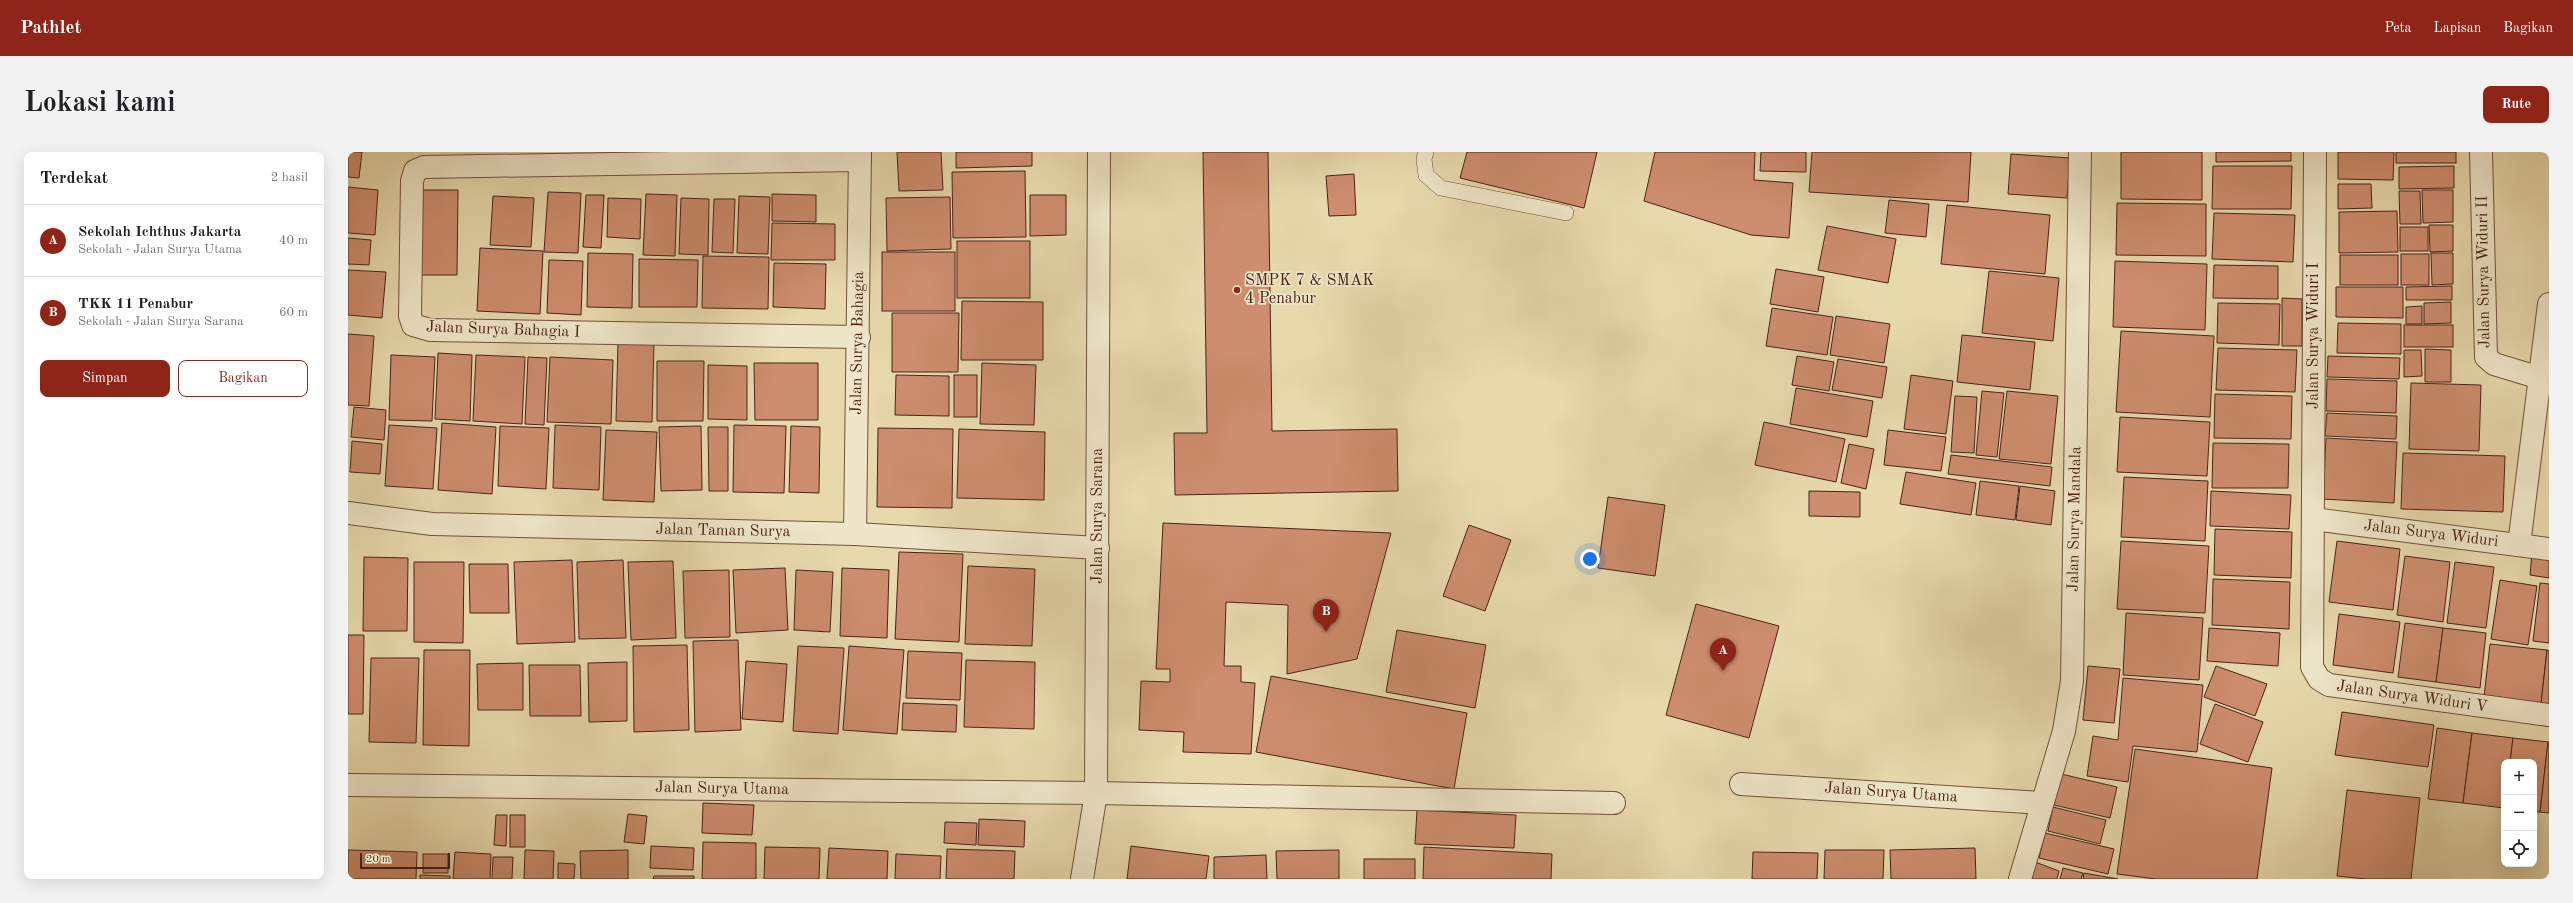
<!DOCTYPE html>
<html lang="id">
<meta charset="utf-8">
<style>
body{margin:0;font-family:"Old Standard TT",serif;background:#f2f2f2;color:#202124}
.controls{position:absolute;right:12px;bottom:12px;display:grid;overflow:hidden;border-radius:8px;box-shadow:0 4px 16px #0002}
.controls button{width:36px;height:36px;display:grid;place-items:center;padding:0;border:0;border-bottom:1px solid #e0e0e0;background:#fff;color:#202124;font:20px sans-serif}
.scale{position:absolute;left:12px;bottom:10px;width:90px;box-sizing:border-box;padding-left:4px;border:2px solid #492417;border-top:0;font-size:11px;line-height:14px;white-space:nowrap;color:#492417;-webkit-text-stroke:3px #efe6c9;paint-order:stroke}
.you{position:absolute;left:1242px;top:407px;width:14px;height:14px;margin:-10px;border:3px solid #fff;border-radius:50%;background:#1a73e8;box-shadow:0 0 0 6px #1a73e833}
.badge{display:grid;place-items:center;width:26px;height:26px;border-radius:50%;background:#8f2418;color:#fff;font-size:13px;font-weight:700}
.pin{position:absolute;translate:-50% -33px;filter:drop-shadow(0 1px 2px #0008)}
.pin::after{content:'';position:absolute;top:21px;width:14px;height:12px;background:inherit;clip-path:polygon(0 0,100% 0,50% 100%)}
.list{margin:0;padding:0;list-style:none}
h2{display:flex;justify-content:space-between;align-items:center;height:52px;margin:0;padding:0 16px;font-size:17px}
h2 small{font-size:13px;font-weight:400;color:#757577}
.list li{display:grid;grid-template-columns:26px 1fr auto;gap:12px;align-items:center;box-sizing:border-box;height:72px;padding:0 16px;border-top:1px solid #e0e0e0}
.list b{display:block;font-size:15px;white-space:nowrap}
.list p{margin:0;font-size:13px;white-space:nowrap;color:#757577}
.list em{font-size:13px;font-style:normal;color:#757577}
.actions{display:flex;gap:8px;padding:12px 16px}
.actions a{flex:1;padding:9px 0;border:1px solid #8f2418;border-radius:8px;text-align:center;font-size:14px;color:#8f2418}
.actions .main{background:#8f2418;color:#fff}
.icon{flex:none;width:22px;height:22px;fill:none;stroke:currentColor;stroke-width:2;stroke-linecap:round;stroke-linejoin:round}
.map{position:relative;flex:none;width:2201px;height:727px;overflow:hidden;border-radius:8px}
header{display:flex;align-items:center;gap:24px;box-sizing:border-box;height:56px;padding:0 20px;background:#8f2418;color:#fff}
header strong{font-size:19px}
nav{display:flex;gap:22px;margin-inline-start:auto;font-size:14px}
.intro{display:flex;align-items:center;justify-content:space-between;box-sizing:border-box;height:96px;padding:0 24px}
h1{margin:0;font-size:28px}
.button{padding:10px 18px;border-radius:8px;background:#8f2418;color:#fff;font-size:14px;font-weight:700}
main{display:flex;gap:24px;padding:0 24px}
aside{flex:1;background:#fff;border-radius:8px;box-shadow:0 4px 16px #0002}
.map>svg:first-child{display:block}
</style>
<header>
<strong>Pathlet</strong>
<nav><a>Peta</a><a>Lapisan</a><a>Bagikan</a></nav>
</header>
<div class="intro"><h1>Lokasi kami</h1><a class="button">Rute</a></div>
<main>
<aside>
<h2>Terdekat<small>2 hasil</small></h2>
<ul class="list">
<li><span class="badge">A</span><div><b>Sekolah Ichthus Jakarta</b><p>Sekolah · Jalan Surya Utama</p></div><em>40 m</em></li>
<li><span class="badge">B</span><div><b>TKK 11 Penabur</b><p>Sekolah · Jalan Surya Sarana</p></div><em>60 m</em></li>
</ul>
<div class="actions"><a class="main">Simpan</a><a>Bagikan</a></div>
</aside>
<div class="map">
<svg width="2201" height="727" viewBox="0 0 2201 727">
<rect width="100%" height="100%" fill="#e7d9ac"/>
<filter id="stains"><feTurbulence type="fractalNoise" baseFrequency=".005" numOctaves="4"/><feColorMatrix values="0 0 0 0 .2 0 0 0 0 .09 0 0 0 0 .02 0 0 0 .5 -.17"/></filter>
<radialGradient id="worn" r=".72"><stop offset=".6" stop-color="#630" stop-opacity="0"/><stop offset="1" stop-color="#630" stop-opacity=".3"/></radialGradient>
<g fill="#ce8d6e" stroke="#492417">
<polygon points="0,0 14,0 11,26 0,25"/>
<polygon points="549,0 593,0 595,38 551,39"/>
<polygon points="608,0 684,0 684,14 608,16"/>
<polygon points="855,0 920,0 924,279 1049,277 1050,339 827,343 826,281 859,281"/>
<polygon points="1119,0 1249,0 1236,56 1112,26"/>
<polygon points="1307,0 1407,0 1406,28 1445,31 1441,86 1403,83 1296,49"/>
<polygon points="1413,0 1458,0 1458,20 1412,19"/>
<polygon points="1464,0 1623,0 1620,50 1461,40"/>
<polygon points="1773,0 1854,0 1854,48 1773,47"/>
<polygon points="1868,0 1943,0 1943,9 1868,10"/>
<polygon points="1990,0 2046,0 2045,28 1990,27"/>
<rect x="2048" y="0" width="60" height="11"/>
<polygon points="1663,2 1722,6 1719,46 1660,42"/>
<polygon points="1865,14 1944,14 1943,57 1864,57"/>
<polygon points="2106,14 2106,36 2051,37 2051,15"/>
<polygon points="677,19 678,85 605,86 604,20"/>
<polygon points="1006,22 1008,63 981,64 978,24"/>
<polygon points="1990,32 2023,32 2024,56 1990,57"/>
<polygon points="0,35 30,38 27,83 0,81"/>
<polygon points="70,38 110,38 109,123 70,123"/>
<polygon points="2074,38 2105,38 2105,70 2075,71"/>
<polygon points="2051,39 2072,39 2073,72 2052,72"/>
<polygon points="200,40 233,41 230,101 196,100"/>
<polygon points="298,42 329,43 327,104 295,103"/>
<polygon points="424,42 468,43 468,70 424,69"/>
<polygon points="238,43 256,43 253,96 235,95"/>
<polygon points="682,43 718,43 718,83 682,84"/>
<polygon points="145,44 186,46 183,95 142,93"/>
<polygon points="391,44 422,45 420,102 389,101"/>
<polygon points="602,45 603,97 539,99 538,46"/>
<polygon points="260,46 293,47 292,87 259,85"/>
<polygon points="333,46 361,47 360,103 331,102"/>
<polygon points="366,47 387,47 385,101 364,100"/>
<polygon points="1541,48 1581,52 1578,85 1537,81"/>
<polygon points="1769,51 1858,52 1858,104 1768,103"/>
<polygon points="1599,53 1702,63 1697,122 1593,112"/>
<polygon points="2049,59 2050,100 1991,101 1991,60"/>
<polygon points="1866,61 1947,63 1945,110 1864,107"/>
<polygon points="424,71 487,72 487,108 423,108"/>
<polygon points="2081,73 2105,73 2105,99 2082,100"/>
<polygon points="1479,74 1548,87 1540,131 1470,118"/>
<rect x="2052" y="75" width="28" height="24"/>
<polygon points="0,86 23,88 21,113 0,112"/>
<rect x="609" y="89" width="73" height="57"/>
<polygon points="132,96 195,99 192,162 129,159"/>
<rect x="534" y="100" width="73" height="59"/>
<polygon points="240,101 285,102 284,156 239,155"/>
<polygon points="2083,101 2105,101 2105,132 2084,133"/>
<rect x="2053" y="102" width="28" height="31"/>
<rect x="1992" y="103" width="58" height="30"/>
<polygon points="355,104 421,105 420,157 354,156"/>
<polygon points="291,107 350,108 349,155 291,155"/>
<polygon points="201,108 235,109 233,163 199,161"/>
<polygon points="1767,109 1859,112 1857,178 1765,175"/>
<polygon points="426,111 478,112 477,157 425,155"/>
<polygon points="1866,113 1930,114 1930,147 1865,146"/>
<polygon points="1428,117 1476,125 1470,160 1422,152"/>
<polygon points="0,118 38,120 34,166 0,163"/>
<polygon points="1641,119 1711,126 1705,189 1634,181"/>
<polygon points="2104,134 2104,148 2058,148 2058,135"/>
<polygon points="1988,135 2055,135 2055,166 1988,165"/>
<polygon points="1934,146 1954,147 1954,194 1934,194"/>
<polygon points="614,149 695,150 695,208 613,208"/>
<polygon points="2103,150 2103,171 2076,172 2076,151"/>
<polygon points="1870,151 1932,152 1931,193 1869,191"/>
<polygon points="2074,154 2074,172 2058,172 2058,155"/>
<polygon points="1424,156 1485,165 1479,203 1418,194"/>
<polygon points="544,161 611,161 610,220 544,220"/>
<polygon points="1488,164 1542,172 1536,211 1482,203"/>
<polygon points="1990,171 2053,172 2053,202 1989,201"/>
<rect x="2056" y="173" width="49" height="22"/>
<polygon points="1773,179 1866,184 1862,265 1768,260"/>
<polygon points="0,182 26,184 21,254 0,253"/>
<polygon points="1614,183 1687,190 1682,238 1609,230"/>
<polygon points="270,189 306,190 304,270 268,269"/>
<polygon points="1870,196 1949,198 1947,240 1868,238"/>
<polygon points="2077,197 2103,198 2103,230 2077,230"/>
<polygon points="2056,198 2073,198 2074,224 2056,225"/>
<polygon points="90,201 124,203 122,269 87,267"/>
<polygon points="43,203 87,205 84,269 41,268"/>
<polygon points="128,203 177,205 174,272 125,269"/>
<polygon points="1449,204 1486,210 1481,239 1444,233"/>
<polygon points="1980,204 2052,206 2051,227 1979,225"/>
<polygon points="180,205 199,206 196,273 177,272"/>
<polygon points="202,205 265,208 263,272 199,270"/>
<polygon points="1490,207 1539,215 1534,246 1484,238"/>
<polygon points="309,209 356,209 355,269 309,269"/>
<polygon points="406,211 470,211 470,268 407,268"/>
<polygon points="634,211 688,213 686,273 632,272"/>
<polygon points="360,213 399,214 399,268 360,267"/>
<polygon points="548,223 601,224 601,264 547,263"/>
<rect x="606" y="223" width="23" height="42"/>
<polygon points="1563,223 1605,229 1598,282 1556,277"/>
<polygon points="1979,227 2049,229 2048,261 1978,259"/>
<polygon points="2063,231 2133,233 2131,299 2061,297"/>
<polygon points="1448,236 1525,249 1519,285 1442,272"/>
<polygon points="1634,239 1656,241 1649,305 1628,303"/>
<polygon points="1659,239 1710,244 1703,312 1651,307"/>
<polygon points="1867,242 1944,244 1943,287 1866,286"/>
<polygon points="1607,244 1629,245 1626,301 1603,300"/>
<polygon points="6,255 38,258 36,288 3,285"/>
<polygon points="1979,261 2049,264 2048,287 1977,284"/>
<polygon points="1772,265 1862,270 1859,324 1769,320"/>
<polygon points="1416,270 1497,287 1488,330 1407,313"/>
<polygon points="94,271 148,275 144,342 90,338"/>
<polygon points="41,273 89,276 85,337 37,334"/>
<polygon points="207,273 253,275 251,338 205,336"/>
<polygon points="386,273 438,274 436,341 385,340"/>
<polygon points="152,274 201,276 198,337 150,334"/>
<polygon points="353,274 354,338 313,339 311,275"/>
<polygon points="443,274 472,275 471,341 441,340"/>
<polygon points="360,275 380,275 380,339 361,339"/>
<polygon points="530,276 605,277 604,356 529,355"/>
<polygon points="611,277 697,280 696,348 609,346"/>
<polygon points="258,278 309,280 306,350 255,348"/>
<polygon points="1540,278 1598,285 1593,319 1536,313"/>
<polygon points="1978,286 2049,290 2046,351 1975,347"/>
<polygon points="4,289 34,292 32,322 2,320"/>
<polygon points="1865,291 1941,292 1940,336 1864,336"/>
<polygon points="1501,292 1526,297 1518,337 1493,331"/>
<polygon points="2055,301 2157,304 2155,360 2053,357"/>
<polygon points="1603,303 1704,315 1702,334 1600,322"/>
<polygon points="1558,320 1628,331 1623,363 1552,352"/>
<polygon points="1776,325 1860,329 1857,389 1773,385"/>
<polygon points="1632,329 1671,334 1667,368 1628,363"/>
<polygon points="1672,334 1707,339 1703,373 1668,368"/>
<polygon points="1461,339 1512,340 1512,365 1461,364"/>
<polygon points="1863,339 1943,343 1941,377 1862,374"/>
<polygon points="1260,345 1317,353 1307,424 1250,416"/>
<polygon points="815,371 1043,381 1009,507 939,522 940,453 878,450 876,514 893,514 893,530 907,531 903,602 835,600 836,580 791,578 793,529 822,530 822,517 808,517"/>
<polygon points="1121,373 1163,388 1137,459 1095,444"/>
<polygon points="1867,377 1944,380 1943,426 1866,423"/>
<polygon points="1773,389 1861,394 1857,461 1769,457"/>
<polygon points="1989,389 2052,397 2045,458 1981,450"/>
<polygon points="551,400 615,402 611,490 547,487"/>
<polygon points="2184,400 2201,402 2201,426 2182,423"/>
<polygon points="2057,404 2102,410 2095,470 2049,463"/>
<polygon points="16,405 60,406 59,479 15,479"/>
<polygon points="224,408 227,490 169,492 166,410"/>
<polygon points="275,408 278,486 231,487 229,410"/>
<polygon points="325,409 328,486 283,488 280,410"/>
<polygon points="66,410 116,410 115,491 66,490"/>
<polygon points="2107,410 2146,415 2138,476 2099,471"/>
<polygon points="121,412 160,412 161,461 122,461"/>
<polygon points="620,414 687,417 684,494 617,492"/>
<polygon points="437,416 440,478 388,481 385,418"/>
<polygon points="494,416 541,418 539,486 492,484"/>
<polygon points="381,418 382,485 337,486 335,419"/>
<polygon points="448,418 485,420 482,480 446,478"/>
<polygon points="1865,427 1942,430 1941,477 1864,473"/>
<polygon points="2152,428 2189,434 2180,493 2143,487"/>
<polygon points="2192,431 2201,432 2201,491 2185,489"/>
<polygon points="1348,452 1431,474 1401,586 1318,563"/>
<polygon points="1778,461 1855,466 1851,528 1775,523"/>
<polygon points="1991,462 2052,470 2045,521 1985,513"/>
<polygon points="2057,471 2095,476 2088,530 2050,525"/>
<polygon points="1861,476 1932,481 1930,514 1859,509"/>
<polygon points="2095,476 2138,481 2132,536 2088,530"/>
<polygon points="1049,478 1138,493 1127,556 1038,540"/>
<polygon points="0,483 16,483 15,562 0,562"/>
<polygon points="390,488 393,578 347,580 345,489"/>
<polygon points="2142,492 2199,498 2193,552 2136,545"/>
<polygon points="339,493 341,578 286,580 285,494"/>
<polygon points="450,494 496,496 490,582 445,579"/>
<polygon points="501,494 556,498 549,582 495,578"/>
<polygon points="76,498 122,498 121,594 75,593"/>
<polygon points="2199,498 2201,499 2201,553 2193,552"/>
<polygon points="560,499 614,501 612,548 558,546"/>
<polygon points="23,506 71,506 68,591 21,590"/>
<polygon points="618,508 687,510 686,577 616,575"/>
<polygon points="398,509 439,512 435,570 394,567"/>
<polygon points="279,510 279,569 241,570 240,511"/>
<polygon points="175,511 175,558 130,558 129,512"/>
<polygon points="181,513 232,513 233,564 182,564"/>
<polygon points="1740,514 1772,517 1766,571 1735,568"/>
<polygon points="1868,514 1919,532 1907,564 1856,545"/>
<polygon points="923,524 1119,561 1106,637 908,600"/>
<polygon points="1775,526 1855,533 1849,600 1785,594 1780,630 1739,624 1745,584 1770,588"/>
<polygon points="555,551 609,553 608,580 554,578"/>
<polygon points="1867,552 1915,570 1900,610 1852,592"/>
<polygon points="1994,560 2086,573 2080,615 1987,603"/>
<polygon points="2089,576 2124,581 2115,651 2080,647"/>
<polygon points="2124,581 2165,586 2162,610 2156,610 2156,656 2115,651"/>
<polygon points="2165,586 2200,590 2192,660 2186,660 2186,610 2162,610"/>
<polygon points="2200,590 2201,590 2201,661 2192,660"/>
<polygon points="1787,597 1924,616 1909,727 1808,727 1769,722"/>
<polygon points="1713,622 1769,635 1762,666 1706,653"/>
<polygon points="1999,638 2072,646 2063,727 2018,727 1989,724"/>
<polygon points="355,651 406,653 404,683 354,681"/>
<polygon points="1705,655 1758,668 1752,692 1700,679"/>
<polygon points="1069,658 1168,663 1166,696 1067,692"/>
<polygon points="280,662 299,664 296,692 276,690"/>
<polygon points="148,663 159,663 158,694 146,693"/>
<rect x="162" y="663" width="15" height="32"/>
<polygon points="631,667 677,669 676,695 630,693"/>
<polygon points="597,670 629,671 628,693 596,691"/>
<polygon points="1697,681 1766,697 1760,722 1691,706"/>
<polygon points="355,690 408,691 408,727 354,727"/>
<polygon points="303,694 346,696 345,718 302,716"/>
<polygon points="783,694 861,704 858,727 779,727"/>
<polygon points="417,695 472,696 471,727 416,727"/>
<polygon points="1076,695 1204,702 1203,727 1075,727"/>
<polygon points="481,696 540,699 539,727 479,727"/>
<polygon points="1627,696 1628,727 1543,727 1542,698"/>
<polygon points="599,697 667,699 666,727 598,727"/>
<polygon points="0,698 69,700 68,727 0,727"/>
<polygon points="177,698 206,699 205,727 176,727"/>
<polygon points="280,698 280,727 233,727 232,699"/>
<polygon points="991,698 991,727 929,727 928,699"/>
<polygon points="1477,698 1536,698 1535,727 1476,727"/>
<polygon points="107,700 143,702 142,727 105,727"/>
<polygon points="1405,700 1470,701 1469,727 1404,727"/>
<rect x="75" y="702" width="25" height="19"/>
<polygon points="548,702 593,704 592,727 547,727"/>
<polygon points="918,703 919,727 866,727 866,705"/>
<polygon points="145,705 165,705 164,727 144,727"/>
<rect x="1016" y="707" width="51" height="20"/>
<polygon points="1687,710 1711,719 1709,727 1682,727"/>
<polygon points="210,711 227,712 226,727 210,727"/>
<polygon points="1715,716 1735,721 1733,727 1712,727"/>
<polygon points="1736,721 1770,727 1735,727"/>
<polygon points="72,723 102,724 102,727 72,727"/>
<polygon points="306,724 346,724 346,727 305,727"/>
</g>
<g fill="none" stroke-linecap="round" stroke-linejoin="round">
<defs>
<polyline id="service" points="1078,0 1076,7 1078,23 1093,36 1218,61"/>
<g id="minor">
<polyline points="1967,0 1964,515 1971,527 1981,533 2201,563"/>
<polyline points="2133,0 2138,205 2146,212 2192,226"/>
<polyline points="511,185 82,178 65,173 62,164 64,29 67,19 76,15 512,8"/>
<polyline points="0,361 84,372 507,382 750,396"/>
<polyline points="1965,367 2201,397"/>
<polyline points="507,382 512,0"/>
<polyline points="2171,393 2201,152"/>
<polyline points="1393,632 1693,651"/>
<polyline points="0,633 748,641 1266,651"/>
<polyline points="734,727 748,641 751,0"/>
<polyline points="1672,727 1716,579 1724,529 1732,0"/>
</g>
</defs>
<use href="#service" stroke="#70513c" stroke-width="16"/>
<use href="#minor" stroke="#70513c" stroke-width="24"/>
<use href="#service" stroke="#efe6c9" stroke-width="15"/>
<use href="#minor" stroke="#efe6c9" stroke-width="22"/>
</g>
<circle fill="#8f2418" stroke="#efe6c9" stroke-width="1.5" cx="889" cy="138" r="4"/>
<g text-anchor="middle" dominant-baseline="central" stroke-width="3.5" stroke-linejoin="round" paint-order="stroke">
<g font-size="16" fill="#492417" stroke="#efe6c9">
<text transform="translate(2136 120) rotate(-91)">Jalan Surya Widuri II</text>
<text transform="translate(155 178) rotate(2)">Jalan Surya Bahagia I</text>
<text transform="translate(1966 184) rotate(-90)">Jalan Surya Widuri I</text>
<text transform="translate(510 191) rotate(-89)">Jalan Surya Bahagia</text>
<text transform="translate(750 364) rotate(-90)">Jalan Surya Sarana</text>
<text transform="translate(1727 367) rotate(-89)">Jalan Surya Mandala</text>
<text transform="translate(375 379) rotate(1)">Jalan Taman Surya</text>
<text transform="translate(2083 382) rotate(7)">Jalan Surya Widuri</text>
<text transform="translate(2064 545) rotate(8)">Jalan Surya Widuri V</text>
<text transform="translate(374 637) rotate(1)">Jalan Surya Utama</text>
<text transform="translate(1543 641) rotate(4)">Jalan Surya Utama</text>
</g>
<g font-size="16" fill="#492417" stroke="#efe6c9" text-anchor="start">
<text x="897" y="129">SMPK 7 &amp; SMAK<tspan x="897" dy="18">4 Penabur</tspan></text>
</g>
</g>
<rect width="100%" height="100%" filter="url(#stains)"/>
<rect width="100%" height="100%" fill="url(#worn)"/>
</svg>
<div class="controls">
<button>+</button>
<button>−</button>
<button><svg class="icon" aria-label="locate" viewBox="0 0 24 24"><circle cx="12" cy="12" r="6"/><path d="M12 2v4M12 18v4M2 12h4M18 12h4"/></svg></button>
</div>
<div class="scale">20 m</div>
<div class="you"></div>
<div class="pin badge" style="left:1375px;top:519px">A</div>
<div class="pin badge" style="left:978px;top:480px">B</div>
</div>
</main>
